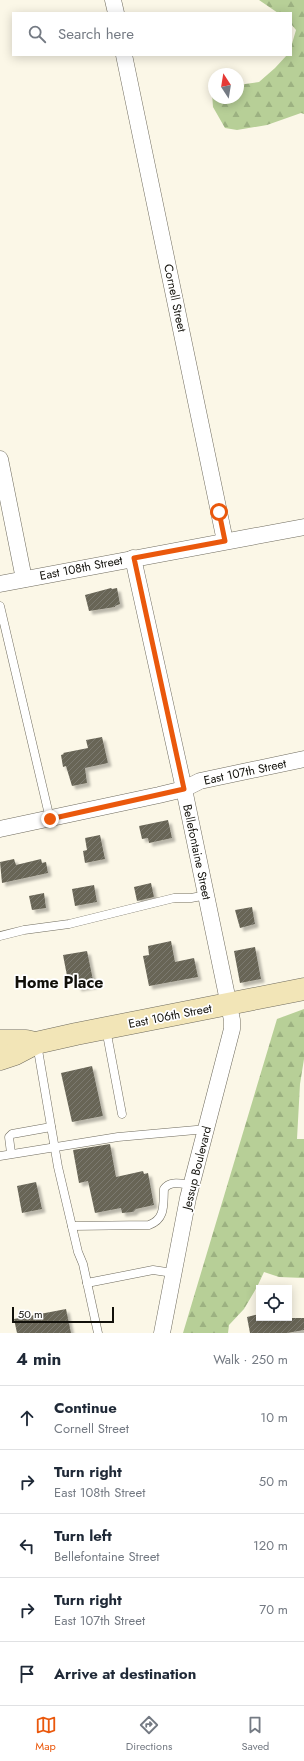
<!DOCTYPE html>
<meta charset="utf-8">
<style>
body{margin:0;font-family:Jost,sans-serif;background:#f6f6f7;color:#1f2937}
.controls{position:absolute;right:12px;bottom:12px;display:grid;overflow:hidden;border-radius:0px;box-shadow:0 2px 10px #0003}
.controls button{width:36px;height:36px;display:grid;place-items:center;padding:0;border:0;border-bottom:1px solid #e0e1e3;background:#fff;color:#1f2937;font:20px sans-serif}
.compass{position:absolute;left:208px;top:68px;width:36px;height:36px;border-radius:50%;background:#fff;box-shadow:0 2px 10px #0003;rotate:348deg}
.scale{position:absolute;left:12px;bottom:10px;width:102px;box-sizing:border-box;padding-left:4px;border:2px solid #11100a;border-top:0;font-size:11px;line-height:14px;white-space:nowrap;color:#11100a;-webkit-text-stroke:3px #fff;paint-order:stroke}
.stop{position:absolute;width:12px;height:12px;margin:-9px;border:3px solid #ea580c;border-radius:50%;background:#fff}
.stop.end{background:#ea580c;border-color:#fff;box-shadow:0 1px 4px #0008}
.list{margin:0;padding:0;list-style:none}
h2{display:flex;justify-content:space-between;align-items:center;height:52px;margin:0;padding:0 16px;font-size:17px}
h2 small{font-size:13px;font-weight:400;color:#747a83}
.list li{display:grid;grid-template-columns:26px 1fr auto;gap:12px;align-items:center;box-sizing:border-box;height:64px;padding:0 16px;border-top:1px solid #e0e1e3}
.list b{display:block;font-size:15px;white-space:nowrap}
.list p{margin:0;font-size:13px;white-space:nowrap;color:#747a83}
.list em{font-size:13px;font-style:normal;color:#747a83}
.icon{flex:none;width:22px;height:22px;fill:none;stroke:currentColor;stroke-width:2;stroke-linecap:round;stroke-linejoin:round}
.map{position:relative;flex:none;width:304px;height:1333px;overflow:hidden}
.search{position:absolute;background:#fff;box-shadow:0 2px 10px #0003;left:12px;right:12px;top:12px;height:44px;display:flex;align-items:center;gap:10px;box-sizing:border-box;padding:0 14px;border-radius:0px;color:#747a83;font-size:15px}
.sheet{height:372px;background:#fff}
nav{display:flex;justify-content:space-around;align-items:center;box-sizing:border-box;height:56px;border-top:1px solid #e0e1e3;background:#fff;font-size:11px;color:#747a83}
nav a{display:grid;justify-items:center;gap:2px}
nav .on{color:#ea580c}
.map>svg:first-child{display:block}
</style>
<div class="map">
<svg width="304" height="1333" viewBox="0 0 304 1333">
<defs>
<pattern id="forest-firs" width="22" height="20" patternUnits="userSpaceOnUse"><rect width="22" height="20" fill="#b7cf97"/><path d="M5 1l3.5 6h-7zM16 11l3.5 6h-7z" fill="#9cb181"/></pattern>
<pattern id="building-hatch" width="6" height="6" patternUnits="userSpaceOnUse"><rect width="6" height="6" fill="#686557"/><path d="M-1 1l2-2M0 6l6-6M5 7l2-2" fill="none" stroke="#7c7a6f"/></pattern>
<filter id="shadow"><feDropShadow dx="3.5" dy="3.5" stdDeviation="1" flood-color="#0004"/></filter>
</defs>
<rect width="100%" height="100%" fill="#fbf7e7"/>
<g fill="url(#forest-firs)">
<polygon points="259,0 304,0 304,114 301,113 267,125 237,130 225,128 213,107 212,93 214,92 214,98 238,98 238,85 259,82 275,68 287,55 291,55 291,47 296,30 291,24 291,13 278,13"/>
<polygon points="304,1009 304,1059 300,1084 297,1139 304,1139 304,1278 279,1277 264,1272 257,1287 244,1309 229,1325 228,1333 183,1333 277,1019"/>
</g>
<g fill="url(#building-hatch)" filter="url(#shadow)">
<polygon points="111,588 112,589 117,588 120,604 115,606 115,607 89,611 85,595"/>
<polygon points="102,737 108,763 85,768 87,783 72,786 66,766 63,767 61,755 64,754 63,753 88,748 86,740"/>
<polygon points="168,820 172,838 149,843 148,838 142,839 139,826"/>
<polygon points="100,835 105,859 85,863 83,851 87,850 85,838"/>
<polygon points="14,859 16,865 41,859 42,863 46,862 48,873 2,883 0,862"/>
<polygon points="151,883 154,897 137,901 134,887"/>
<polygon points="94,885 97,902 75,906 72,889"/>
<polygon points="44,893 46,908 32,910 29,896"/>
<polygon points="252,907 255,924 240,928 235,910"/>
<polygon points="171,941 175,962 194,958 198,977 149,986 143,956 149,955 148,946"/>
<polygon points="255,947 261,979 240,983 234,951"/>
<polygon points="87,951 94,985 78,988 76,980 68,981 63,955"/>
<polygon points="92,1066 103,1116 72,1122 61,1073"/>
<polygon points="110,1144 116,1177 143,1171 144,1174 148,1173 154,1205 136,1209 133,1212 122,1213 121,1208 95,1213 88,1181 79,1183 73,1150"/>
<polygon points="36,1182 42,1209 22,1213 17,1186"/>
<polygon points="66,1309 71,1333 17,1333 14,1319"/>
<polygon points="259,1314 259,1318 304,1318 304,1330 287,1333 250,1333 247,1317"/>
</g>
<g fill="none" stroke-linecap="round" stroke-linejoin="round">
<defs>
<g id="lane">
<polyline points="0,606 50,819"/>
<polyline points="0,936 24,930 69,924 174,898 191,898 207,895"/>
<polyline points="106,1029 122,1114"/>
<polyline points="37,1044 58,1167 78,1252 83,1264 98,1333"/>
<polyline points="11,1153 9,1137 12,1134 51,1127"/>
<polyline points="0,1156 118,1137 207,1129"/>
<path d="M72,1226L149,1225C166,1219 163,1204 164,1189C170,1180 182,1184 192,1185"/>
<polyline points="87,1283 153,1270 173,1273"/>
</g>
<g id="street">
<polyline points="113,0 116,13"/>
<polyline points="124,55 225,541"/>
<polyline points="0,459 24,579"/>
<polyline points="133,558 184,789 232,1020 232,1029 188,1198 162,1333"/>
<polyline points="0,584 304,527"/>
<polyline points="0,829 159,795 184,789 200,781 304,759"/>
</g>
<g id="secondary">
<polyline points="0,1041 26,1041 35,1043"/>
<polyline points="0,1059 15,1054 36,1043 76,1034 304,989"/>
</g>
</defs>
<use href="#lane" stroke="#6f6b5e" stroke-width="9"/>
<use href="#street" stroke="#6f6b5e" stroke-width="17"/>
<use href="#secondary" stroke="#6f6b5e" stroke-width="23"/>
<use href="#lane" stroke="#fff" stroke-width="8"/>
<use href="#street" stroke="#fff" stroke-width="16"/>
<use href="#secondary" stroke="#f2e5b7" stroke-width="22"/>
</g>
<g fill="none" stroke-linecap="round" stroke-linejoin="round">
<polyline stroke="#ea580c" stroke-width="5" points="50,819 184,789 134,558 225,541 219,512"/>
</g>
<g text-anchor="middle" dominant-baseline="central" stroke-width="3.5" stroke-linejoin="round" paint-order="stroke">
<g font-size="12" fill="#11100a" stroke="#fff">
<text transform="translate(175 298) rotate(78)">Cornell Street</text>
<text transform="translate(81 568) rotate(-11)">East 108th Street</text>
<text transform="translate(245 772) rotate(-12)">East 107th Street</text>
<text transform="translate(197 852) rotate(78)">Bellefontaine Street</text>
<text transform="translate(170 1016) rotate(-11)">East 106th Street</text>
<text transform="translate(197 1168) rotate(-76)">Jessup Boulevard</text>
</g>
<g font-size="16" font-weight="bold" fill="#11100a" stroke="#fff">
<text x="59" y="982">Home Place</text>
</g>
</g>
</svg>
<div class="controls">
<button><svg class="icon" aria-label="locate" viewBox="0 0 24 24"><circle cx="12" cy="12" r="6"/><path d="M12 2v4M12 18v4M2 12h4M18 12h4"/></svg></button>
</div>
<svg class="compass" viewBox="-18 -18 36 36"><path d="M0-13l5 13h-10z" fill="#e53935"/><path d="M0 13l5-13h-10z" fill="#747a83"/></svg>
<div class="scale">50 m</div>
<div class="stop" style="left:219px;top:512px"></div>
<div class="stop end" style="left:50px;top:819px"></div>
<div class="search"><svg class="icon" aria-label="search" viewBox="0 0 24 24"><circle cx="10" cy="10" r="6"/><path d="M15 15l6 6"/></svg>Search here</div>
</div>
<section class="sheet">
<h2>4 min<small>Walk · 250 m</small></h2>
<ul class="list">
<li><svg class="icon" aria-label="ahead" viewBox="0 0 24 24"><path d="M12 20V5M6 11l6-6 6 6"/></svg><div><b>Continue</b><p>Cornell Street</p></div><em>10 m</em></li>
<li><svg class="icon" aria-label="right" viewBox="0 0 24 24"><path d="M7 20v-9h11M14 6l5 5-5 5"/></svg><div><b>Turn right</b><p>East 108th Street</p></div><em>50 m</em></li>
<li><svg class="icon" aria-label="left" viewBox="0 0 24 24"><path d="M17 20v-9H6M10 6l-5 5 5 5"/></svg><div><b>Turn left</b><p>Bellefontaine Street</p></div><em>120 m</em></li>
<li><svg class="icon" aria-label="right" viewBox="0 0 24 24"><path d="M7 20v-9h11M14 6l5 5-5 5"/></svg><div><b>Turn right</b><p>East 107th Street</p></div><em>70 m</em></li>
<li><svg class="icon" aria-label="arrive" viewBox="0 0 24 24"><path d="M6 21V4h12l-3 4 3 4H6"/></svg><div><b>Arrive at destination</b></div></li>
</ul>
</section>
<nav>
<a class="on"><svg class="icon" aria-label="map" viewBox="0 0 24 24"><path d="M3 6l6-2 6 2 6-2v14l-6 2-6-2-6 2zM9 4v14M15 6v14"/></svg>Map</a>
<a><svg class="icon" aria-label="directions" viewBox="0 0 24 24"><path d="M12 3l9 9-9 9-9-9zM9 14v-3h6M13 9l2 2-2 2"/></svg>Directions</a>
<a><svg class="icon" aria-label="saved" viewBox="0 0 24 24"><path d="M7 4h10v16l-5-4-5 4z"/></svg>Saved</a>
</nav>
